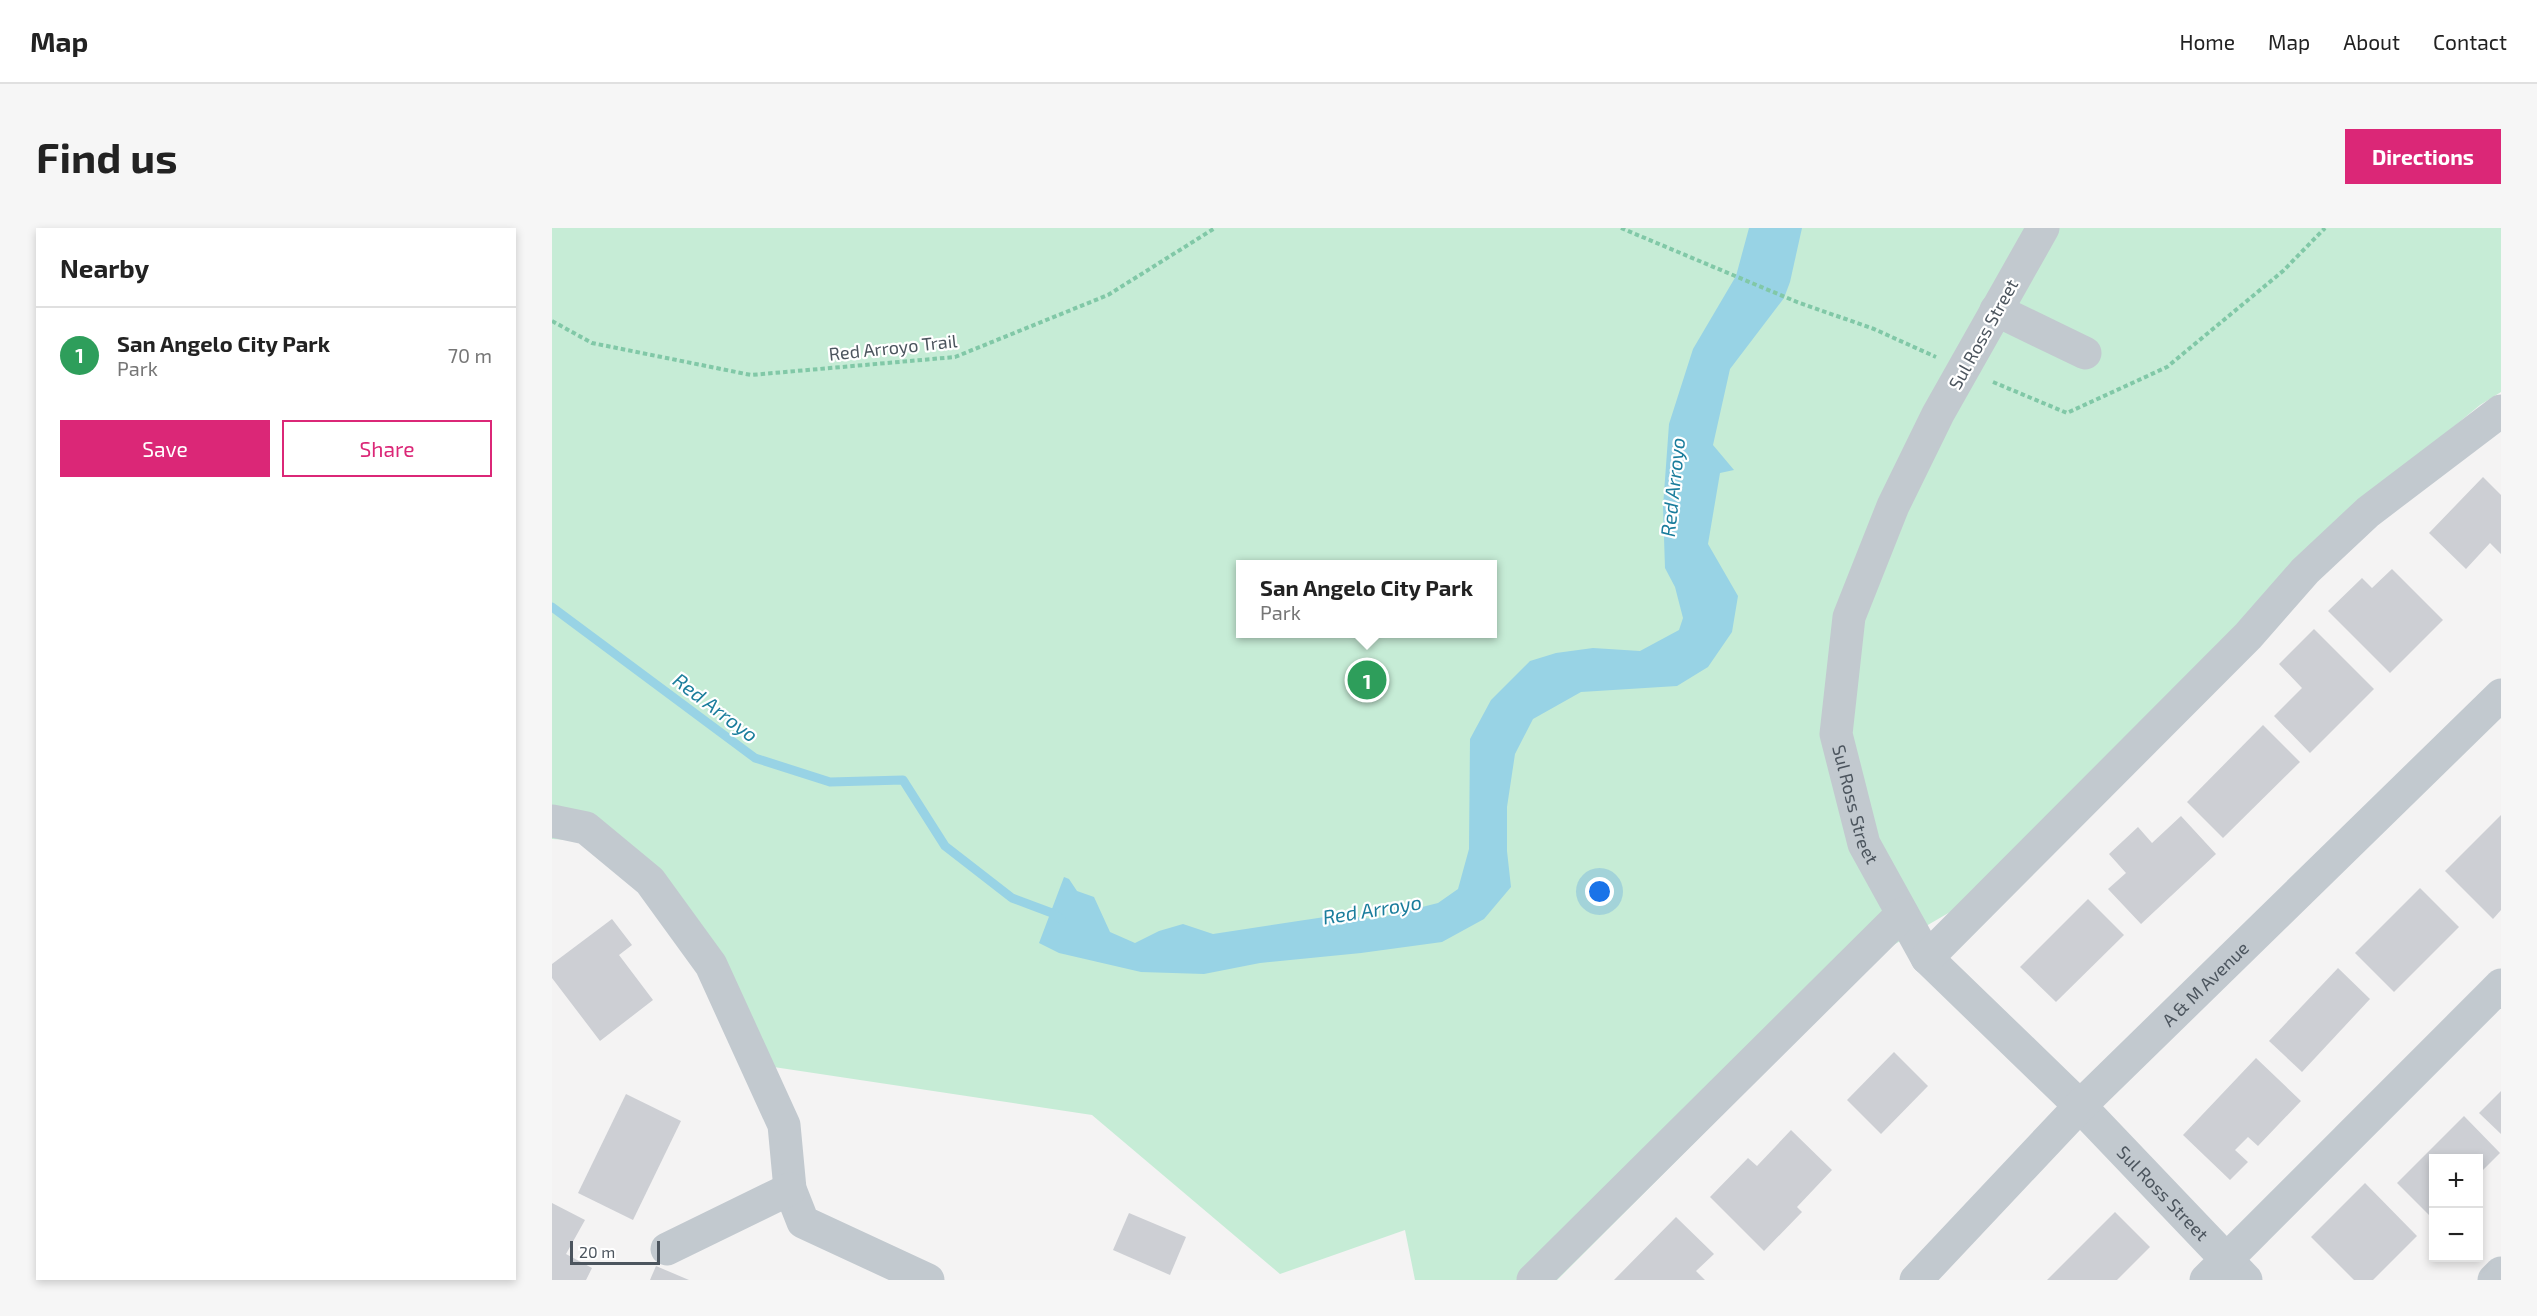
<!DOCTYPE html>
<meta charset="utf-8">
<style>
body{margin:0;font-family:"Exo 2",sans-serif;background:#f6f6f6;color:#222}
.controls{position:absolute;right:18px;bottom:18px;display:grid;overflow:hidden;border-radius:0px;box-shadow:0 3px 9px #0003}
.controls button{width:54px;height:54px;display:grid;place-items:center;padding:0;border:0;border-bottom:2px solid #e0e0e0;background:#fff;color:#222;font:30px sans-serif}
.scale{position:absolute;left:18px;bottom:15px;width:90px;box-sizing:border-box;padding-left:6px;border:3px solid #4c555e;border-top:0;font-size:16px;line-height:21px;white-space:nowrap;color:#4c555e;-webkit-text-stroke:4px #fff;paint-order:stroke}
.you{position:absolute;left:1048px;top:664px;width:21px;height:21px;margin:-15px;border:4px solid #fff;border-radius:50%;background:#1a73e8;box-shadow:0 0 0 9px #1a73e833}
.badge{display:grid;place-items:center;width:39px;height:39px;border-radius:50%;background:#db2777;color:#fff;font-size:20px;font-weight:700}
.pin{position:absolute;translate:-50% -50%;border:3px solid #fff;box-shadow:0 2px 6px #0006}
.popup{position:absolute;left:684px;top:332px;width:261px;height:78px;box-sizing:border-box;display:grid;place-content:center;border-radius:0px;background:#fff;filter:drop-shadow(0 2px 4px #0005);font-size:20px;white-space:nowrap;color:#767676}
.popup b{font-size:22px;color:#222}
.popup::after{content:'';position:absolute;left:50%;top:100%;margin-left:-12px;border:12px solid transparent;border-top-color:#fff}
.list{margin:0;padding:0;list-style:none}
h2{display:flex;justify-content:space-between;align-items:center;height:78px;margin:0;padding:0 24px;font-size:26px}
h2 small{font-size:20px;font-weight:400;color:#767676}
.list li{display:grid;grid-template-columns:39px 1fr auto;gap:18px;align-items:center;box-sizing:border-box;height:96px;padding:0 24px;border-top:2px solid #e0e0e0}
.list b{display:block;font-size:22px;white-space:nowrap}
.list p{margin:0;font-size:20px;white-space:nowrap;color:#767676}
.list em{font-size:20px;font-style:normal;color:#767676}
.actions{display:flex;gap:12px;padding:18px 24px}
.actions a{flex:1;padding:14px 0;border:2px solid #db2777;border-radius:0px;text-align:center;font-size:21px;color:#db2777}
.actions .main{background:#db2777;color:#fff}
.map{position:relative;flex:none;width:1949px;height:1052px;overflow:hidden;border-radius:0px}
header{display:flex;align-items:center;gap:36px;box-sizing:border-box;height:84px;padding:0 30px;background:#fff;border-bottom:2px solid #e0e0e0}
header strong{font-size:28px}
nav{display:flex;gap:33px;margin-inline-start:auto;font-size:21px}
.intro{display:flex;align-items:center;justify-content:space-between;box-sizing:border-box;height:144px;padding:0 36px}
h1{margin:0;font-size:42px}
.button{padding:15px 27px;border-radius:0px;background:#db2777;color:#fff;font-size:21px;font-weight:700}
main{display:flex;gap:36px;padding:0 36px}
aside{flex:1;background:#fff;border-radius:0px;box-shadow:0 3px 9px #0003}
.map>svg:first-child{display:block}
</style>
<header>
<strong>Map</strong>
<nav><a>Home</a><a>Map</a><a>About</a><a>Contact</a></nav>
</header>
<div class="intro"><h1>Find us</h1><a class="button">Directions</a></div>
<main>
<aside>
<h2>Nearby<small></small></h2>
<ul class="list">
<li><span class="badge" style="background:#2e9e5b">1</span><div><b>San Angelo City Park</b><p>Park</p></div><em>70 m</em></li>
</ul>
<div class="actions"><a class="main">Save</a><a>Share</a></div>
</aside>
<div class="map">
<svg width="1949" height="1052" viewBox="0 0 1949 1052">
<rect width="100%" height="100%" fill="#f4f3f3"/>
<path fill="#c6ecd6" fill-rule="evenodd" d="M0,0H1949V164L1928,177L1787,293L1405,680L1338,719L1005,1052H863L853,1002L728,1046L540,887L215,838L90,661L37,613L0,611ZM689,336H941V406H689Z"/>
<polygon fill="#98d3e5" points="1197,0 1250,0 1238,54 1232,70 1178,141 1161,217 1182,242 1168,245 1156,316 1186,368 1180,404 1156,439 1125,458 1029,464 981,491 963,526 955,579 955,623 959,659 932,691 890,714 809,725 708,735 652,746 589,744 507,725 487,715 512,649 517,651 525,663 542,669 558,704 583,715 607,703 631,696 661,706 786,687 822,691 886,675 906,661 917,621 918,511 939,472 978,433 1004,425 1041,420 1088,423 1127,402 1131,390 1123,359 1113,340 1111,279 1117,196 1141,121 1184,48"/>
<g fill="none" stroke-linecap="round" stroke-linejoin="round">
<polyline stroke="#98d3e5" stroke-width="9" points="0,379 203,530 278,554 351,552 393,618 460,670 500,685 509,691"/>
</g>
<g fill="#cdcfd4">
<polygon points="1931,249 1949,267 1949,326 1938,315 1914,341 1877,305"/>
<polygon points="1840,341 1891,392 1838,445 1776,383 1810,350 1820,360"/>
<polygon points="1762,401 1822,461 1758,525 1722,488 1750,460 1727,436"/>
<polygon points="1711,497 1748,534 1671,610 1635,574"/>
<polygon points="1949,587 1949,682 1941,691 1893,643"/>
<polygon points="1629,588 1664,626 1589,696 1556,661 1574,645 1557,626 1586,599 1600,615"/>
<polygon points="1868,660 1907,699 1842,764 1803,725"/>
<polygon points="1536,671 1572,707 1504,774 1468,739"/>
<polygon points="60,691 80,717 67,727 101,772 48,813 0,750 0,736"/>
<polygon points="1786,740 1818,771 1750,844 1717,813"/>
<polygon points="1342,824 1376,858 1329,906 1295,872"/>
<polygon points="1704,830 1749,873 1706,918 1696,909 1683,922 1696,934 1678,952 1631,907"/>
<polygon points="1949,863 1949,906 1927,885"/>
<polygon points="74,866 129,893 81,992 26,965"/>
<polygon points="1912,888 1948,925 1926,947 1926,930 1882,930 1882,992 1845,955"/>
<polygon points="1239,902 1280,942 1245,979 1250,984 1212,1023 1158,969 1196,930 1205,938"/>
<polygon points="1813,955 1865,1008 1821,1052 1802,1052 1759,1009"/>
<polygon points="0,975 33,992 14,1026 40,1040 34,1052 0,1052"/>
<polygon points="1563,984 1598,1019 1565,1052 1495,1052"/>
<polygon points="577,985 634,1009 618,1047 561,1022"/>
<polygon points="1124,989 1162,1026 1144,1043 1153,1052 1062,1052"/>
<polygon points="104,1038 137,1052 98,1052"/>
</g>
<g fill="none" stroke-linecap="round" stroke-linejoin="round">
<g stroke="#81c8a7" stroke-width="4" stroke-dasharray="4.5 3" stroke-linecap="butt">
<polyline points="1069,0 1245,74 1322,101 1384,129"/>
<polyline points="0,93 40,115 199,147 403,129 556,67 663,0"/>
<polyline points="1441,154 1515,185 1615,139 1731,43 1773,0"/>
</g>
<g stroke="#c2c9cf" stroke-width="33">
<path id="s1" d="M1491,0L1386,186L1341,278L1297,389L1284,506L1312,616L1375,730L1528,878L1694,1052"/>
<polyline points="1444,82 1533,125"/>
<polyline points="0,593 34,600 98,653 159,737 232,897 238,961 251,994 376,1052"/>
<polyline points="1375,730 1696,408 1753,343 1816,284 1949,183"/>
<polyline points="115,1021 238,961"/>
<polyline points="981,1052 1350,686"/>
<path id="s2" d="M1364,1052L1528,878L1949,467"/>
<polyline points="1654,1052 1949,757"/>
<polyline points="1942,1052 1949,1045"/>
</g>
</g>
<g text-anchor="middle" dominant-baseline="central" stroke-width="4.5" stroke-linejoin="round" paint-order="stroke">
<g font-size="18" fill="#4c555e" stroke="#fff">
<text transform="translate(1431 106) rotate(-61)">Sul Ross Street</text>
<text transform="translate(341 119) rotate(-6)">Red Arroyo Trail</text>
<text stroke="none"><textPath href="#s1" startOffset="626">Sul Ross Street</textPath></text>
<text stroke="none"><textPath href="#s2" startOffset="414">A &amp; M Avenue</textPath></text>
<text stroke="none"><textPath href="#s1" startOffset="1130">Sul Ross Street</textPath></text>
</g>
<g font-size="20" font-style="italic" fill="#1a7d9c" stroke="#fff">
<text transform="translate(1120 259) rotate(-84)">Red Arroyo</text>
<text transform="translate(164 479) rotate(37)">Red Arroyo</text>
<text transform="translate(820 681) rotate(-9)">Red Arroyo</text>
</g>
</g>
</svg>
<div class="controls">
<button>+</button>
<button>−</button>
</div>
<div class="scale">20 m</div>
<div class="you"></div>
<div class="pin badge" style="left:815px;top:452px;background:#2e9e5b">1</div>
<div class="popup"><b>San Angelo City Park</b>Park</div>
</div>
</main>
